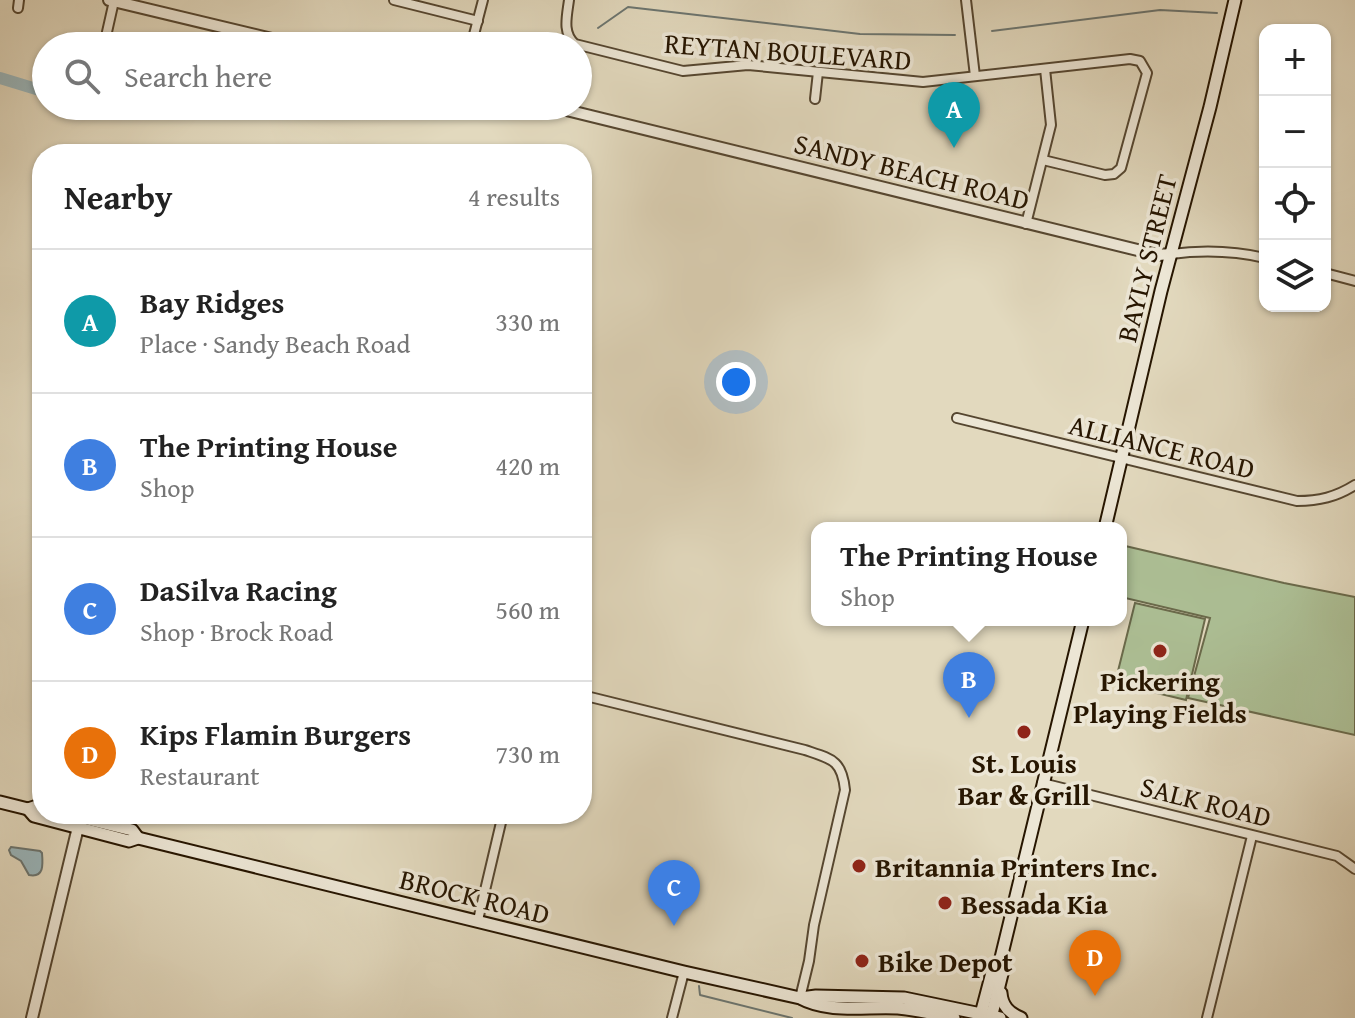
<!DOCTYPE html>
<meta charset="utf-8">
<style>
body{margin:0;font-family:"Gentium Book Plus",serif;background:#f6f6f6;color:#222}
.controls{position:absolute;right:24px;top:24px;display:grid;overflow:hidden;border-radius:16px;box-shadow:0 2px 6px #0004}
.controls button{width:72px;height:72px;display:grid;place-items:center;padding:0;border:0;border-bottom:2px solid #e0e0e0;background:#fff;color:#222;font:40px sans-serif}
.you{position:absolute;left:736px;top:382px;width:28px;height:28px;margin:-20px;border:6px solid #fff;border-radius:50%;background:#1a73e8;box-shadow:0 0 0 12px #1a73e833}
.badge{display:grid;place-items:center;width:52px;height:52px;border-radius:50%;background:#0b8043;color:#fff;font-size:26px;font-weight:700}
.pin{position:absolute;translate:-50% -66px;filter:drop-shadow(0 2px 4px #0008)}
.pin::after{content:'';position:absolute;top:42px;width:28px;height:24px;background:inherit;clip-path:polygon(0 0,100% 0,50% 100%)}
.popup{position:absolute;left:811px;top:522px;width:316px;height:104px;box-sizing:border-box;display:grid;place-content:center;border-radius:16px;background:#fff;filter:drop-shadow(0 2px 6px #0005);font-size:26px;white-space:nowrap;color:#767676}
.popup b{font-size:30px;color:#222}
.popup::after{content:'';position:absolute;left:50%;top:100%;margin-left:-16px;border:16px solid transparent;border-top-color:#fff}
.list{margin:0;padding:0;list-style:none}
h2{display:flex;justify-content:space-between;align-items:center;height:104px;margin:0;padding:0 32px;font-size:34px}
h2 small{font-size:26px;font-weight:400;color:#767676}
.list li{display:grid;grid-template-columns:52px 1fr auto;gap:24px;align-items:center;box-sizing:border-box;height:144px;padding:0 32px;border-top:2px solid #e0e0e0}
.list b{display:block;font-size:30px;white-space:nowrap}
.list p{margin:0;font-size:26px;white-space:nowrap;color:#767676}
.list em{font-size:26px;font-style:normal;color:#767676}
.icon{flex:none;width:44px;height:44px;fill:none;stroke:currentColor;stroke-width:2;stroke-linecap:round;stroke-linejoin:round}
.map{position:relative;flex:none;width:1355px;height:1018px;overflow:hidden}
.search{position:absolute;background:#fff;box-shadow:0 2px 6px #0004;left:32px;top:32px;width:560px;height:88px;display:flex;align-items:center;gap:20px;box-sizing:border-box;padding:0 28px;border-radius:44px;color:#767676;font-size:30px}
.panel{position:absolute;background:#fff;box-shadow:0 2px 6px #0004;left:32px;top:144px;width:560px;height:680px;border-radius:32px}
.map>svg:first-child{display:block}
</style>
<div class="map">
<svg width="1355" height="1018" viewBox="0 0 1355 1018">
<rect width="100%" height="100%" fill="#e2d9be"/>
<filter id="stains"><feTurbulence type="fractalNoise" baseFrequency=".0025" numOctaves="4"/><feColorMatrix values="0 0 0 0 .2 0 0 0 0 .09 0 0 0 0 .02 0 0 0 .5 -.17"/></filter>
<radialGradient id="worn" r=".72"><stop offset=".6" stop-color="#630" stop-opacity="0"/><stop offset="1" stop-color="#630" stop-opacity=".3"/></radialGradient>
<g fill="#adc096" stroke="#6a6a4b" stroke-width="2">
<polygon points="1121,545 1284,583 1355,597 1355,735 1188,698 1210,618 1121,597"/>
<polygon points="1135,603 1205,619 1186,700 1115,683"/>
</g>
<path fill="#9ab7bd" stroke="#6c7671" stroke-width="2" d="M11,847L40,851L42,853C43,865 44,878 29,875L21,861L11,855L9,850Z"/>
<g fill="none" stroke-linecap="round" stroke-linejoin="round">
<g stroke="#6c7671" stroke-width="2">
<polyline points="598,28 628,7 860,34 955,35"/>
<polyline points="992,31 1160,10 1217,13"/>
<polyline points="699,986 700,995 792,1018"/>
</g>
<polyline stroke="#9ab7bd" stroke-width="12" points="0,78 46,92"/>
<defs>
<g id="minor">
<polyline points="394,0 478,21"/>
<path d="M569,0C567,16 562,33 575,44L683,71L748,65L923,82L1130,59L1140,61L1147,73L1121,168L1114,174L1105,175L1043,160"/>
<polyline points="966,0 975,76"/>
<polyline points="18,8 19,0"/>
<polyline points="107,32 114,1"/>
<polyline points="471,46 483,0"/>
<polyline points="815,99 818,72"/>
<polyline points="1026,224 1051,125 1045,69"/>
<path d="M1171,254C1201,250 1235,251 1265,258"/>
<polyline points="1325,273 1355,281"/>
<path d="M957,418L1297,501C1319,501 1336,497 1355,485"/>
<path d="M582,695L805,750C832,759 842,760 845,790L814,925L809,961L800,998"/>
<polyline points="1042,783 1337,856 1355,869"/>
<polyline points="478,920 503,814"/>
<polyline points="672,1018 684,972"/>
<polyline points="1207,1018 1252,836"/>
</g>
<g id="tertiary">
<polyline points="109,0 301,46"/>
<polyline points="550,106 1158,255 1171,254"/>
<polyline points="32,1018 79,823"/>
</g>
<g id="secondary">
<polyline points="1105,528 1161,291 1210,107 1235,0"/>
<polyline points="0,802 28,809 37,806 42,808"/>
<path d="M28,809L34,816L129,841L138,838L684,972L800,998C829,1014 867,1006 898,1008C917,1010 936,1014 954,1018"/>
<polyline points="67,814 132,830 138,838"/>
<path d="M1001,993C1002,1006 1009,1013 1021,1018"/>
<polyline points="801,998 816,996 904,998 1000,1018"/>
<polyline points="980,1018 994,965 1000,962"/>
<polyline points="991,1018 1004,966 1000,962 1083,620"/>
</g>
</defs>
<use href="#minor" stroke="#554630" stroke-width="12"/>
<use href="#tertiary" stroke="#554630" stroke-width="14"/>
<use href="#secondary" stroke="#261500" stroke-width="15"/>
<use href="#minor" stroke="#ece6d5" stroke-width="8"/>
<use href="#tertiary" stroke="#ece6d5" stroke-width="10"/>
<use href="#secondary" stroke="#ece6d5" stroke-width="11"/>
</g>
<g fill="#8f2418" stroke="#ece6d5" stroke-width="3">
<circle cx="1160" cy="651" r="8"/>
<circle cx="1024" cy="732" r="8"/>
<circle cx="859" cy="866" r="8"/>
<circle cx="945" cy="903" r="8"/>
<circle cx="862" cy="961" r="8"/>
</g>
<g text-anchor="middle" dominant-baseline="central" stroke-width="7" stroke-linejoin="round" paint-order="stroke">
<g font-size="28" fill="#261500" stroke="#ece6d5">
<text transform="translate(788 51) rotate(4)">REYTAN BOULEVARD</text>
<text transform="translate(912 171) rotate(14)">SANDY BEACH ROAD</text>
<text transform="translate(1146 258) rotate(-76)">BAYLY STREET</text>
<text transform="translate(1162 446) rotate(14)">ALLIANCE ROAD</text>
<text transform="translate(1206 801) rotate(14)">SALK ROAD</text>
<text transform="translate(475 896) rotate(14)">BROCK ROAD</text>
</g>
<g font-size="28" font-weight="bold" fill="#261500" stroke="#ece6d5" text-anchor="start">
<text x="1160" y="680" text-anchor="middle">Pickering<tspan x="1160" dy="32">Playing Fields</tspan></text>
<text x="1024" y="762" text-anchor="middle">St. Louis<tspan x="1024" dy="32">Bar &amp; Grill</tspan></text>
<text x="875" y="866">Britannia Printers Inc.</text>
<text x="961" y="903">Bessada Kia</text>
<text x="878" y="961">Bike Depot</text>
</g>
</g>
<rect width="100%" height="100%" filter="url(#stains)"/>
<rect width="100%" height="100%" fill="url(#worn)"/>
</svg>
<div class="controls">
<button>+</button>
<button>−</button>
<button><svg class="icon" aria-label="locate" viewBox="0 0 24 24"><circle cx="12" cy="12" r="6"/><path d="M12 2v4M12 18v4M2 12h4M18 12h4"/></svg></button>
<button><svg class="icon" aria-label="layers" viewBox="0 0 24 24"><path d="M12 4l9 5-9 5-9-5zM3 14l9 5 9-5"/></svg></button>
</div>
<div class="you"></div>
<div class="pin badge" style="left:954px;top:148px;background:#0f9aa8">A</div>
<div class="pin badge" style="left:969px;top:718px;background:#3f7fe0">B</div>
<div class="popup"><b>The Printing House</b>Shop</div>
<div class="pin badge" style="left:674px;top:926px;background:#3f7fe0">C</div>
<div class="pin badge" style="left:1095px;top:996px;background:#e8710a">D</div>
<div class="search"><svg class="icon" aria-label="search" viewBox="0 0 24 24"><circle cx="10" cy="10" r="6"/><path d="M15 15l6 6"/></svg>Search here</div>
<section class="panel">
<h2>Nearby<small>4 results</small></h2>
<ul class="list">
<li><span class="badge" style="background:#0f9aa8">A</span><div><b>Bay Ridges</b><p>Place · Sandy Beach Road</p></div><em>330 m</em></li>
<li><span class="badge" style="background:#3f7fe0">B</span><div><b>The Printing House</b><p>Shop</p></div><em>420 m</em></li>
<li><span class="badge" style="background:#3f7fe0">C</span><div><b>DaSilva Racing</b><p>Shop · Brock Road</p></div><em>560 m</em></li>
<li><span class="badge" style="background:#e8710a">D</span><div><b>Kips Flamin Burgers</b><p>Restaurant</p></div><em>730 m</em></li>
</ul>
</section>
</div>
